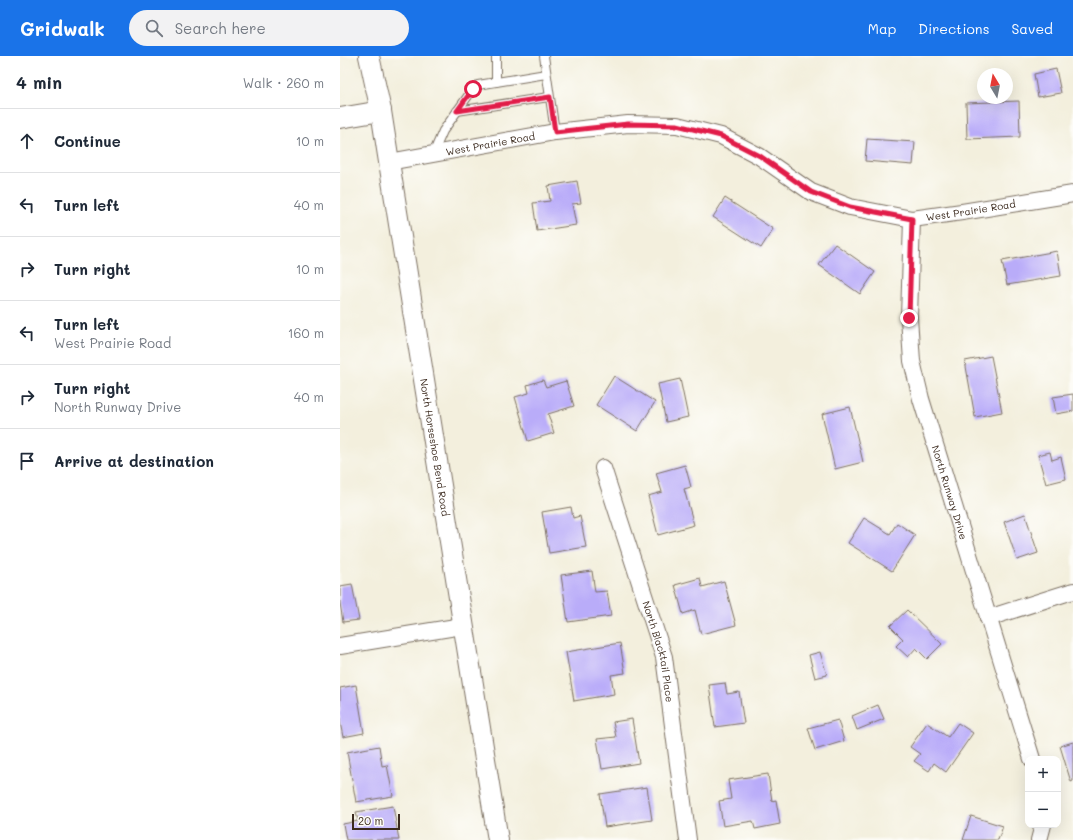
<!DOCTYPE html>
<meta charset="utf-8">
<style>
body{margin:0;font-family:Mali,sans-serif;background:#f2f2f3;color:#1f2937}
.controls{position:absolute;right:12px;bottom:12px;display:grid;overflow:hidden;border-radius:8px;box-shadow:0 4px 16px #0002}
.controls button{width:36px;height:36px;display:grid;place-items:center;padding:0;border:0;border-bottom:1px solid #e0e1e3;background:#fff;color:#1f2937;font:20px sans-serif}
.compass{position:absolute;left:637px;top:12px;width:36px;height:36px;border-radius:50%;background:#fff;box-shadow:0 4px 16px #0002;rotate:350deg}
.scale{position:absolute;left:12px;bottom:10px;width:48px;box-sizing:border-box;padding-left:4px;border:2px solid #3b2a1e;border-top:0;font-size:11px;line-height:14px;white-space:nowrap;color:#3b2a1e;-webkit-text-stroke:3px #fdfcf7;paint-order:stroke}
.stop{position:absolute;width:12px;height:12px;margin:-9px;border:3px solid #e11d48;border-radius:50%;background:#fff}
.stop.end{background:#e11d48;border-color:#fff;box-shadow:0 1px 4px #0008}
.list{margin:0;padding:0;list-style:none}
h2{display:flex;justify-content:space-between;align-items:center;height:52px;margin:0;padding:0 16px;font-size:17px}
h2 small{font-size:13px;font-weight:400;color:#747a83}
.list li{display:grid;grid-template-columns:26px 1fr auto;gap:12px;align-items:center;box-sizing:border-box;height:64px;padding:0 16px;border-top:1px solid #e0e1e3}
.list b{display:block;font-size:15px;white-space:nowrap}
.list p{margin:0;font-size:13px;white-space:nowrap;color:#747a83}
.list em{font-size:13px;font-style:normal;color:#747a83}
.icon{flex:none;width:22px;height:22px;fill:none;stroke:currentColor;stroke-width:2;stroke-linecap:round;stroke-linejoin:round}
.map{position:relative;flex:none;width:733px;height:784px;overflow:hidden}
header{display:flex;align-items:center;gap:24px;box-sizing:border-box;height:56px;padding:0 20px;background:#1a73e8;color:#fff}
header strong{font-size:19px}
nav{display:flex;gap:22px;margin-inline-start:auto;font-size:14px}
.search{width:280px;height:36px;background:#f2f2f3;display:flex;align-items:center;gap:10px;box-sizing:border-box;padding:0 14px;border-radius:22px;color:#747a83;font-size:15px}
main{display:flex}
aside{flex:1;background:#fff}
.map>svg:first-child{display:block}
</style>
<header>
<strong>Gridwalk</strong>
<div class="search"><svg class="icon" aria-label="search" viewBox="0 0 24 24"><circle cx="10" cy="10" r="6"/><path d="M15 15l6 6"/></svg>Search here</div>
<nav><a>Map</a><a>Directions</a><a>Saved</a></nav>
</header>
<main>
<aside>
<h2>4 min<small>Walk · 260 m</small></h2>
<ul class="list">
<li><svg class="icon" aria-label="ahead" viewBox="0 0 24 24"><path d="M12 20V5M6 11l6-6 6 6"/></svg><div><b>Continue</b></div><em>10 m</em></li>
<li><svg class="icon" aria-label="left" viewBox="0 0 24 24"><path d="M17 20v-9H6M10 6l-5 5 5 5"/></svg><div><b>Turn left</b></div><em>40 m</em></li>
<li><svg class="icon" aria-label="right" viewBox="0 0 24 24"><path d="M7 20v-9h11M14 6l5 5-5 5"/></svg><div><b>Turn right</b></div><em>10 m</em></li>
<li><svg class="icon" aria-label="left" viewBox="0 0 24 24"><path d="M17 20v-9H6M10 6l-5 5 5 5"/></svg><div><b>Turn left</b><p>West Prairie Road</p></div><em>160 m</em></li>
<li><svg class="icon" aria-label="right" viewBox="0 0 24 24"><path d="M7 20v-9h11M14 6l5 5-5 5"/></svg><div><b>Turn right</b><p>North Runway Drive</p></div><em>40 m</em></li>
<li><svg class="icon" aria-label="arrive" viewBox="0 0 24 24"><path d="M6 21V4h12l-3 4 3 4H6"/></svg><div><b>Arrive at destination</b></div></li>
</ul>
</aside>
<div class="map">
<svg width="733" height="784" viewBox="0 0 733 784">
<rect width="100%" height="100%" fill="#fdfcf7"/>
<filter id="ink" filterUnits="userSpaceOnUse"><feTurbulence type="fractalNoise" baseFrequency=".025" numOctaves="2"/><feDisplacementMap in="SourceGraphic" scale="8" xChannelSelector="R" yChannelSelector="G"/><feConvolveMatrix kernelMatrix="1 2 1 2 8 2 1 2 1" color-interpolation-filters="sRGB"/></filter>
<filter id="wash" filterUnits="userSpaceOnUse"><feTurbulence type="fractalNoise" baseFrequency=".012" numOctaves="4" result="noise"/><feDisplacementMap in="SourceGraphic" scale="16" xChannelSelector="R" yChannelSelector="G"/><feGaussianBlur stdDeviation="0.9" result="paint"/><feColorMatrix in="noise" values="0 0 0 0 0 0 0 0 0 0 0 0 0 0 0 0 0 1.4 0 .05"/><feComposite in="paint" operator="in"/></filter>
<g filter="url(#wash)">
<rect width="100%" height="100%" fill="#f3efdd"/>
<g id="blocks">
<g fill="#b9acf9">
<polygon points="716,13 721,37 698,41 694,18"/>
<polygon points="679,45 680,81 627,83 626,47"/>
<polygon points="527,83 575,86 573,109 525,105"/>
<polygon points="237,125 241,147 232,148 236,169 197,175 193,147 210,145 208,130"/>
<polygon points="385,142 433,173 421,192 373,161"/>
<polygon points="495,188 535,216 520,238 479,209"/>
<polygon points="717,195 721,220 667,229 662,205"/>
<polygon points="651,300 662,356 635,361 625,305"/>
<polygon points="274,320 315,346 297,375 256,349"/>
<polygon points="340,323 348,361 326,366 318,328"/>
<polygon points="203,324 206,331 226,325 234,350 208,358 214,377 188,385 175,341 189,337 187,329"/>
<polygon points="733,338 733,355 716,358 713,341"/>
<polygon points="510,351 523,406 495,413 482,358"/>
<polygon points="710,396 712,404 721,401 726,423 706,428 698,399"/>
<polygon points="345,409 351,431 344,433 354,469 318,479 308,440 322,436 316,417"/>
<polygon points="231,451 233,462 240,460 246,491 209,497 202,456"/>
<polygon points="685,458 698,497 677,504 664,466"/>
<polygon points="524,462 550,478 557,467 575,479 552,515 508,487"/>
<polygon points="252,515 255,536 267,535 271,560 228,566 221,519"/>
<polygon points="360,522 362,531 384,525 396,569 361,578 355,554 343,558 335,529"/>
<polygon points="12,528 19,564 3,566 0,547 0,530"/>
<polygon points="567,554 602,588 587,603 576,592 568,601 556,590 563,583 550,570"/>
<polygon points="280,587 285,617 271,619 274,638 234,645 226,596"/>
<polygon points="480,596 487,619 475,622 469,599"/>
<polygon points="385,627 387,638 399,636 404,667 375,671 369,629"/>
<polygon points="16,629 24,677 3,681 0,666 0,632"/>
<polygon points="538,649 544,663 517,674 512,660"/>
<polygon points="292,663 299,707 262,713 257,683 276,681 273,666"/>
<polygon points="498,664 504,685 475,694 468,672"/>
<polygon points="587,667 608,681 618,667 633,677 606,716 594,707 589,715 574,705 580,698 570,691"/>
<polygon points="733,686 733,725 731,726 720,690"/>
<polygon points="39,690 42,710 47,709 53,740 16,746 7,696"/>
<polygon points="428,718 432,745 436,744 440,768 415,773 413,765 383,770 379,745 391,743 388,724"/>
<polygon points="307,731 312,764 265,771 260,738"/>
<polygon points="53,750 59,784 6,784 3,768 18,765 16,756"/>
<polygon points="631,760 663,770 658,784 623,784"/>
</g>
</g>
</g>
<g filter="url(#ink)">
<use href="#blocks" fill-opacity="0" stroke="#7b6f61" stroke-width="1"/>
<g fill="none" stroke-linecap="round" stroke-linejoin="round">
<defs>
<g id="service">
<polyline points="204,0 215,76"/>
<polyline points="156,26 156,0"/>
<polyline points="117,55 209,41"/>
<polyline points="93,98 103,75 133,33 138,29 206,18"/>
</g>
<g id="minor">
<path id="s1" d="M49,106L215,76L288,68L337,69L381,80L419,100L471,136L510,151L572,163L622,156L733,138"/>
<path id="s2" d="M572,163L569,262L572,305L581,343L692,703"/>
<path id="s3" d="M263,412L324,601L348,784"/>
<polyline points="648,562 733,535"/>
<polyline points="0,590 122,570"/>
<polyline points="699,784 703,769"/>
</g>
<g id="tertiary">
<path id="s4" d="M29,0L41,55L49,106L158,784"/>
<polyline points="0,62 41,55"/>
</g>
</defs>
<use href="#service" stroke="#7b6f61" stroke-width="10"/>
<use href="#minor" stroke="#7b6f61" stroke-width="18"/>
<use href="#tertiary" stroke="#7b6f61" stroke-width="22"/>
<use href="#service" stroke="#fff" stroke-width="8"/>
<use href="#minor" stroke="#fff" stroke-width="16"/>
<use href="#tertiary" stroke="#fff" stroke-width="20"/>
</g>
</g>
<g fill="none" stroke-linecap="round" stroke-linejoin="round" filter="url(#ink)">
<polyline stroke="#e11d48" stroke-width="5" points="133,33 117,55 210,41 215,76 288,68 337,69 381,80 420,100 471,136 510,151 572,163 569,262"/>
</g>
<g text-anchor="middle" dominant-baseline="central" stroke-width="3" stroke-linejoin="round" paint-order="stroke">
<g font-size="10" fill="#3b2a1e" stroke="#fdfcf7">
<text stroke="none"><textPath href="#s1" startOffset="103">West Prairie Road</textPath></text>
<text stroke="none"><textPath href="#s1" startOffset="607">West Prairie Road</textPath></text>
<text stroke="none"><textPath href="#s4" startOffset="397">North Horseshoe Bend Road</textPath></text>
<text stroke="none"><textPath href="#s2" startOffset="279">North Runway Drive</textPath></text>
<text stroke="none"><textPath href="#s3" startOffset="192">North Blacktail Place</textPath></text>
</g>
</g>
</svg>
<div class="controls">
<button>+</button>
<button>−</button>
</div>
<svg class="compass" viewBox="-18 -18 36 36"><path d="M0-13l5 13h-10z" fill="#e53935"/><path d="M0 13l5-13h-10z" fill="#747a83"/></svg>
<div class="scale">20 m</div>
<div class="stop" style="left:133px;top:33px"></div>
<div class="stop end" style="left:569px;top:262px"></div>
</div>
</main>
